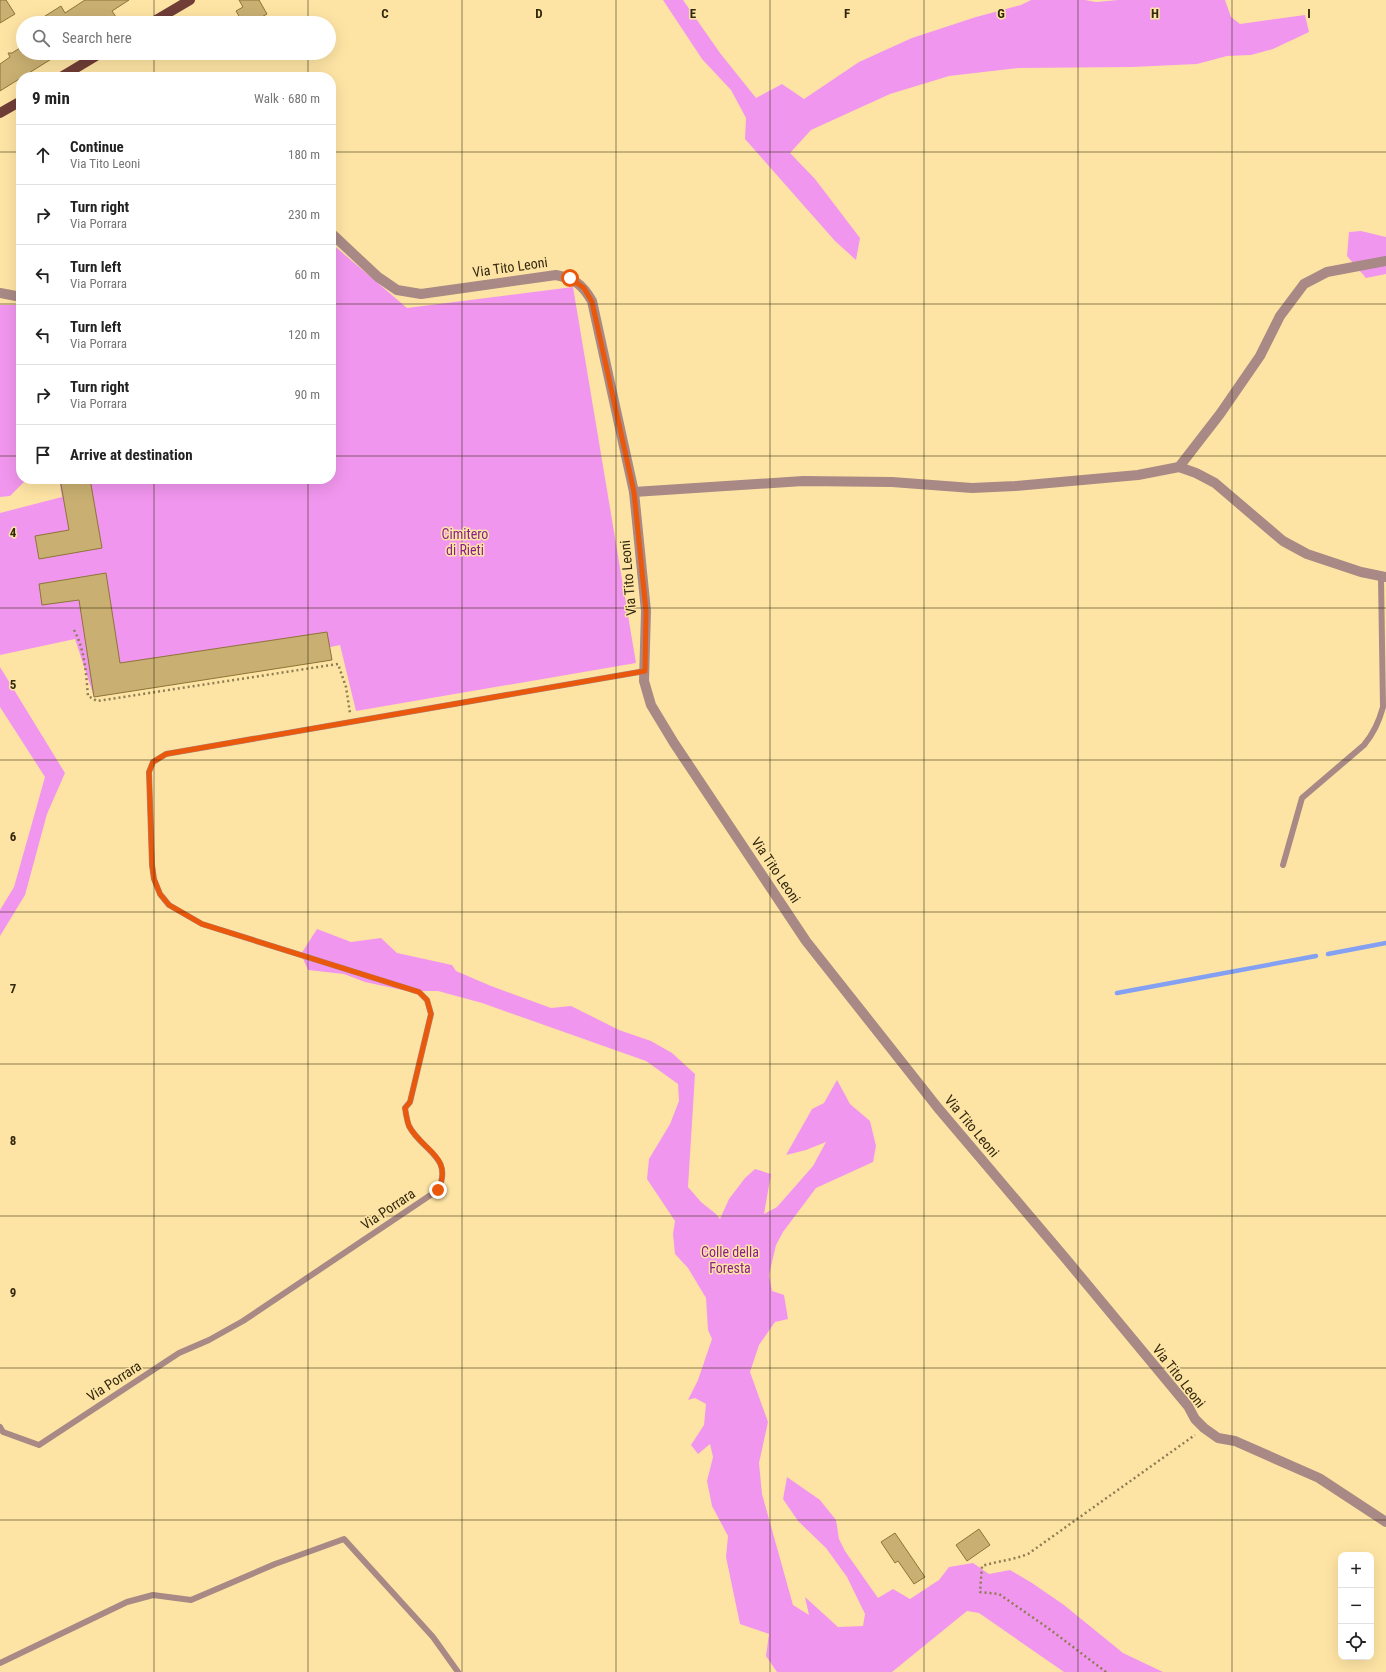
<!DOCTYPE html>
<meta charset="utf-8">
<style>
body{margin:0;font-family:"Roboto Condensed",sans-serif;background:#f2f2f2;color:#222}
.controls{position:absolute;right:12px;bottom:12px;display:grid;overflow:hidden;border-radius:8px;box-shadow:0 4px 16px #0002}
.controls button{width:36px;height:36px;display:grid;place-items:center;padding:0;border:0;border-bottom:1px solid #e0e0e0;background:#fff;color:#222;font:20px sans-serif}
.stop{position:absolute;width:12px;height:12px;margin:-9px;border:3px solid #ea580c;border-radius:50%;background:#fff}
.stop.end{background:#ea580c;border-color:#fff;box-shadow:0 1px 4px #0008}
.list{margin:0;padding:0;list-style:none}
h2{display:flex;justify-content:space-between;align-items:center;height:52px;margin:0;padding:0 16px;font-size:17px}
h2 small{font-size:13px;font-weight:400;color:#767676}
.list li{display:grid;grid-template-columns:26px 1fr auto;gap:12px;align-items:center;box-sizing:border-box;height:60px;padding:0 16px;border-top:1px solid #e0e0e0}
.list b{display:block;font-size:15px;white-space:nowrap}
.list p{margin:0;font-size:13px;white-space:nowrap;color:#767676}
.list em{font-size:13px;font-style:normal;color:#767676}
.icon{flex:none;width:22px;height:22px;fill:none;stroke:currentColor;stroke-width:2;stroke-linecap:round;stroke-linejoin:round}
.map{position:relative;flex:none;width:1386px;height:1672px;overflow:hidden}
.search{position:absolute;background:#fff;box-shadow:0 4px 16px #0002;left:16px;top:16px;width:320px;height:44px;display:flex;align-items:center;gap:10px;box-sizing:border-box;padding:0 14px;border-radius:22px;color:#767676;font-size:15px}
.panel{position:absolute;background:#fff;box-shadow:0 4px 16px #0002;left:16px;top:72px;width:320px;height:412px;border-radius:16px}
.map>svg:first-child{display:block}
</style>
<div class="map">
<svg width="1386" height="1672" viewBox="0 0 1386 1672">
<rect width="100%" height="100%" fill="#fee4a4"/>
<g fill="#f196ee">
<polygon points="663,0 683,0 720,53 756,98 782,84 804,99 859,62 912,38 976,17 1021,5 1031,0 1085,0 1096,2 1118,0 1225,0 1231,17 1240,24 1305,15 1309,32 1273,49 1251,55 1227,56 1197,64 1132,67 1019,68 949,76 890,94 811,130 790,153 815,179 860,238 856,260 835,241 745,139 746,118 731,90 702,59"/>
<polygon points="1361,231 1386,237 1386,274 1366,278 1347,256 1349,232"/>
<polygon points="331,243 407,308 573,287 636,663 356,711 340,645 94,697 75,639 0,655 0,513 62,497 59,479 331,479"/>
<polygon points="0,305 21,305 21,479 27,479 10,496 0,497"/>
<polygon points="0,667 65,773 47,814 25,895 0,936 0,910 14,887 45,777 0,707"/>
<polygon points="317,929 351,942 381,938 397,953 452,965 456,971 491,986 551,1008 571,1006 619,1030 651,1041 672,1053 695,1074 688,1187 701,1202 716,1214 720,1219 729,1199 745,1178 755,1169 771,1174 764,1214 777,1207 813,1166 826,1142 806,1150 786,1155 812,1109 824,1103 837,1080 850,1104 870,1121 876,1146 873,1162 816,1188 783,1232 776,1245 769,1275 772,1291 784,1295 788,1319 775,1322 759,1345 750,1372 768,1422 759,1463 762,1494 793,1605 809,1615 805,1597 838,1627 863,1626 865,1614 847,1577 826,1548 798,1521 783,1499 787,1477 820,1500 836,1520 839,1539 845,1551 878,1598 893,1589 910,1599 939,1580 949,1567 973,1563 989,1574 1010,1570 1032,1583 1064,1605 1123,1653 1163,1672 1064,1672 979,1613 967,1611 892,1672 777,1672 766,1656 769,1634 740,1624 726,1557 728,1536 712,1506 707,1481 713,1457 710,1444 698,1454 691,1445 704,1425 706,1404 695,1398 688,1400 698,1380 712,1339 708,1330 706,1298 688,1268 675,1254 673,1234 675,1221 647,1179 649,1159 670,1124 679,1101 678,1084 646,1061 482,1003 438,991 407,991 365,982 344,974 308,970 301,954"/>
</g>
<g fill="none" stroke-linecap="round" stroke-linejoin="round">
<g stroke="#83a0f3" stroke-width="4.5">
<polyline points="1328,954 1386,943"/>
<polyline points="1117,993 1316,956"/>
</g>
</g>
<g fill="#c9af71" stroke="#8d7537">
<polygon points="0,0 6,0 15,14 0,23"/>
<polygon points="85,0 129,0 112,11 120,23 34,23 61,6 65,13"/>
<polygon points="239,0 259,0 267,14 251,23 243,23 236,11 243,7"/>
<polygon points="23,46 23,53 61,53 0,91 0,64 10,57 8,53 12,53"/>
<polygon points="60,479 90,479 102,548 39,559 35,536 69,530"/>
<polygon points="106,573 120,663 327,632 332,660 94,697 79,600 42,605 39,584"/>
<polygon points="979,1529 990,1545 967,1561 956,1545"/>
<polygon points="895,1533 925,1577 914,1584 898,1561 895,1563 881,1542"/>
</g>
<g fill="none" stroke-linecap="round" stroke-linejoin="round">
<g stroke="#8e7d52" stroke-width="2.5" stroke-dasharray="2 3" stroke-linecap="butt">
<path d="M74,630C85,650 86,674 88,696L97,701L338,664L346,687L350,713"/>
<path d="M1106,1672L1048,1628L999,1594L980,1592L982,1566C998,1561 1013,1560 1028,1554L1195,1435"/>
</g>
<g stroke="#a88985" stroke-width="6">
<path d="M1283,865L1302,798L1364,745C1374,733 1379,722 1383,707L1381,577"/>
<path d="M0,1427L3,1432L39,1445L179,1353L209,1340L243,1321L438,1190C454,1157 422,1151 409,1126C407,1121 406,1114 405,1108L410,1102L431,1014L427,1000L419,992L202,924L169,905L160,894L154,879L152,865L149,772L153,762L166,754L645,671"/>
<polyline points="0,1663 127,1602 153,1595 191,1600 275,1564 344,1539 433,1637 458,1672"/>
</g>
<g stroke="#a88985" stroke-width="10">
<path d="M331,233L378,277L397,290L421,294L556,275C575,279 582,284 592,301L634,492L646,611L644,681L651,705L674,743L806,941L938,1108L1066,1259L1188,1406L1195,1419L1204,1428L1218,1438L1235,1441L1319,1478L1386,1522"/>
<polyline points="0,293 21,297"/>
<polyline points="1179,467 1196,473 1215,483 1283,541 1307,554 1361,572 1386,577"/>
<polyline points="634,492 803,481 892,482 972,488 1015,486 1138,475 1179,467 1220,414 1260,356 1280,316 1304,284 1327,272 1386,261"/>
</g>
<g stroke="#703d37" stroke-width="10">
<polyline points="151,23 190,0"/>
<polyline points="61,77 101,53"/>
<polyline points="0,113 21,101"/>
</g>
</g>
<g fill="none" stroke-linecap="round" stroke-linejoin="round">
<path stroke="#ea580c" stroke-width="5" d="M438,1190C454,1156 422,1151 409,1126C407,1121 406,1114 405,1108L410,1102L431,1014L427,1000L419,992L202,924L169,905L160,894L154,879L152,865L149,772L153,762L166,754L645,671L646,611L634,492L592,302L584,288L570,278"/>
</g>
<path fill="none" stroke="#32280e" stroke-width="1" stroke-opacity="0.55" d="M154,0V23M308,0V23M462,0V1672M616,0V1672M770,0V1672M924,0V1672M1078,0V1672M1232,0V1672M154,53V77M308,53V77M0,152H21M331,152H1386M0,304H21M331,304H1386M0,456H21M331,456H1386M154,479V1672M308,479V1672M0,608H1386M0,760H1386M0,912H1386M0,1064H1386M0,1216H1386M0,1368H1386M0,1520H1386"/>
<g text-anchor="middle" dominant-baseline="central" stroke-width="3" stroke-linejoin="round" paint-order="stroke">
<g font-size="14" fill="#32280e" stroke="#fee4a4">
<text transform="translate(510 267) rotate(-8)">Via Tito Leoni</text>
<text transform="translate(628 578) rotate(-95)">Via Tito Leoni</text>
<text transform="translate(776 870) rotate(56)">Via Tito Leoni</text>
<text transform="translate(972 1126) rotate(50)">Via Tito Leoni</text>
<text transform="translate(388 1209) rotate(-34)">Via Porrara</text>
<text transform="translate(1179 1376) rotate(52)">Via Tito Leoni</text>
<text transform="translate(114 1381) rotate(-33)">Via Porrara</text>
</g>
<g font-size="14" fill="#8a1e8a" stroke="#fee4a4">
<text x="465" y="534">Cimitero<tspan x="465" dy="16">di Rieti</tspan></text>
<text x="730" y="1252">Colle della<tspan x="730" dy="16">Foresta</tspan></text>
</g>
</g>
<g font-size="13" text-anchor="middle" font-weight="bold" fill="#32280e" stroke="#fee4a4" stroke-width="3" stroke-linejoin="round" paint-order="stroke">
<text x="385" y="18">C</text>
<text x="539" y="18">D</text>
<text x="693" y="18">E</text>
<text x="847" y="18">F</text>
<text x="1001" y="18">G</text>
<text x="1155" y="18">H</text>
<text x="1309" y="18">I</text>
<text x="13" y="537">4</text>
<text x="13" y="689">5</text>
<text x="13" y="841">6</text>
<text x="13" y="993">7</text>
<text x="13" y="1145">8</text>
<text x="13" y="1297">9</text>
</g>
</svg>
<div class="controls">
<button>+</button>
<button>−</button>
<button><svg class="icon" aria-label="locate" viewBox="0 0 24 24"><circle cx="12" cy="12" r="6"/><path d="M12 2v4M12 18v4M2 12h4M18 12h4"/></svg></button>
</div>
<div class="stop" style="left:570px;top:278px"></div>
<div class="stop end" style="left:438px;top:1190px"></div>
<div class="search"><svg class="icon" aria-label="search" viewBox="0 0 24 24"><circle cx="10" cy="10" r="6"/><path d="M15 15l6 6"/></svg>Search here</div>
<section class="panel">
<h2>9 min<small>Walk · 680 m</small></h2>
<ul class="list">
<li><svg class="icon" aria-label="ahead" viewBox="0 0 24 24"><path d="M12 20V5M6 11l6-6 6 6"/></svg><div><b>Continue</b><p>Via Tito Leoni</p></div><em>180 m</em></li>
<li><svg class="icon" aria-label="right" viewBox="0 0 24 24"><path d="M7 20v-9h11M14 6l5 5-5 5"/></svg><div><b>Turn right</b><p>Via Porrara</p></div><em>230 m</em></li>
<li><svg class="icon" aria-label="left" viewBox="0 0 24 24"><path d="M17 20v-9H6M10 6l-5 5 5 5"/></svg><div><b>Turn left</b><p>Via Porrara</p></div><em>60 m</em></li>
<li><svg class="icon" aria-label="left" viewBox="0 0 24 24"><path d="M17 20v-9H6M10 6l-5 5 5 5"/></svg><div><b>Turn left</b><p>Via Porrara</p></div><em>120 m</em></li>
<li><svg class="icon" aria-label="right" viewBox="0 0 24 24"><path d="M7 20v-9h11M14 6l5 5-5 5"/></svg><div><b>Turn right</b><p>Via Porrara</p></div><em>90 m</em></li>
<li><svg class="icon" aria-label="arrive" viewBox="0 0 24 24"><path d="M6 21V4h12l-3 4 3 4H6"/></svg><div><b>Arrive at destination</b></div></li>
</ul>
</section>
</div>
